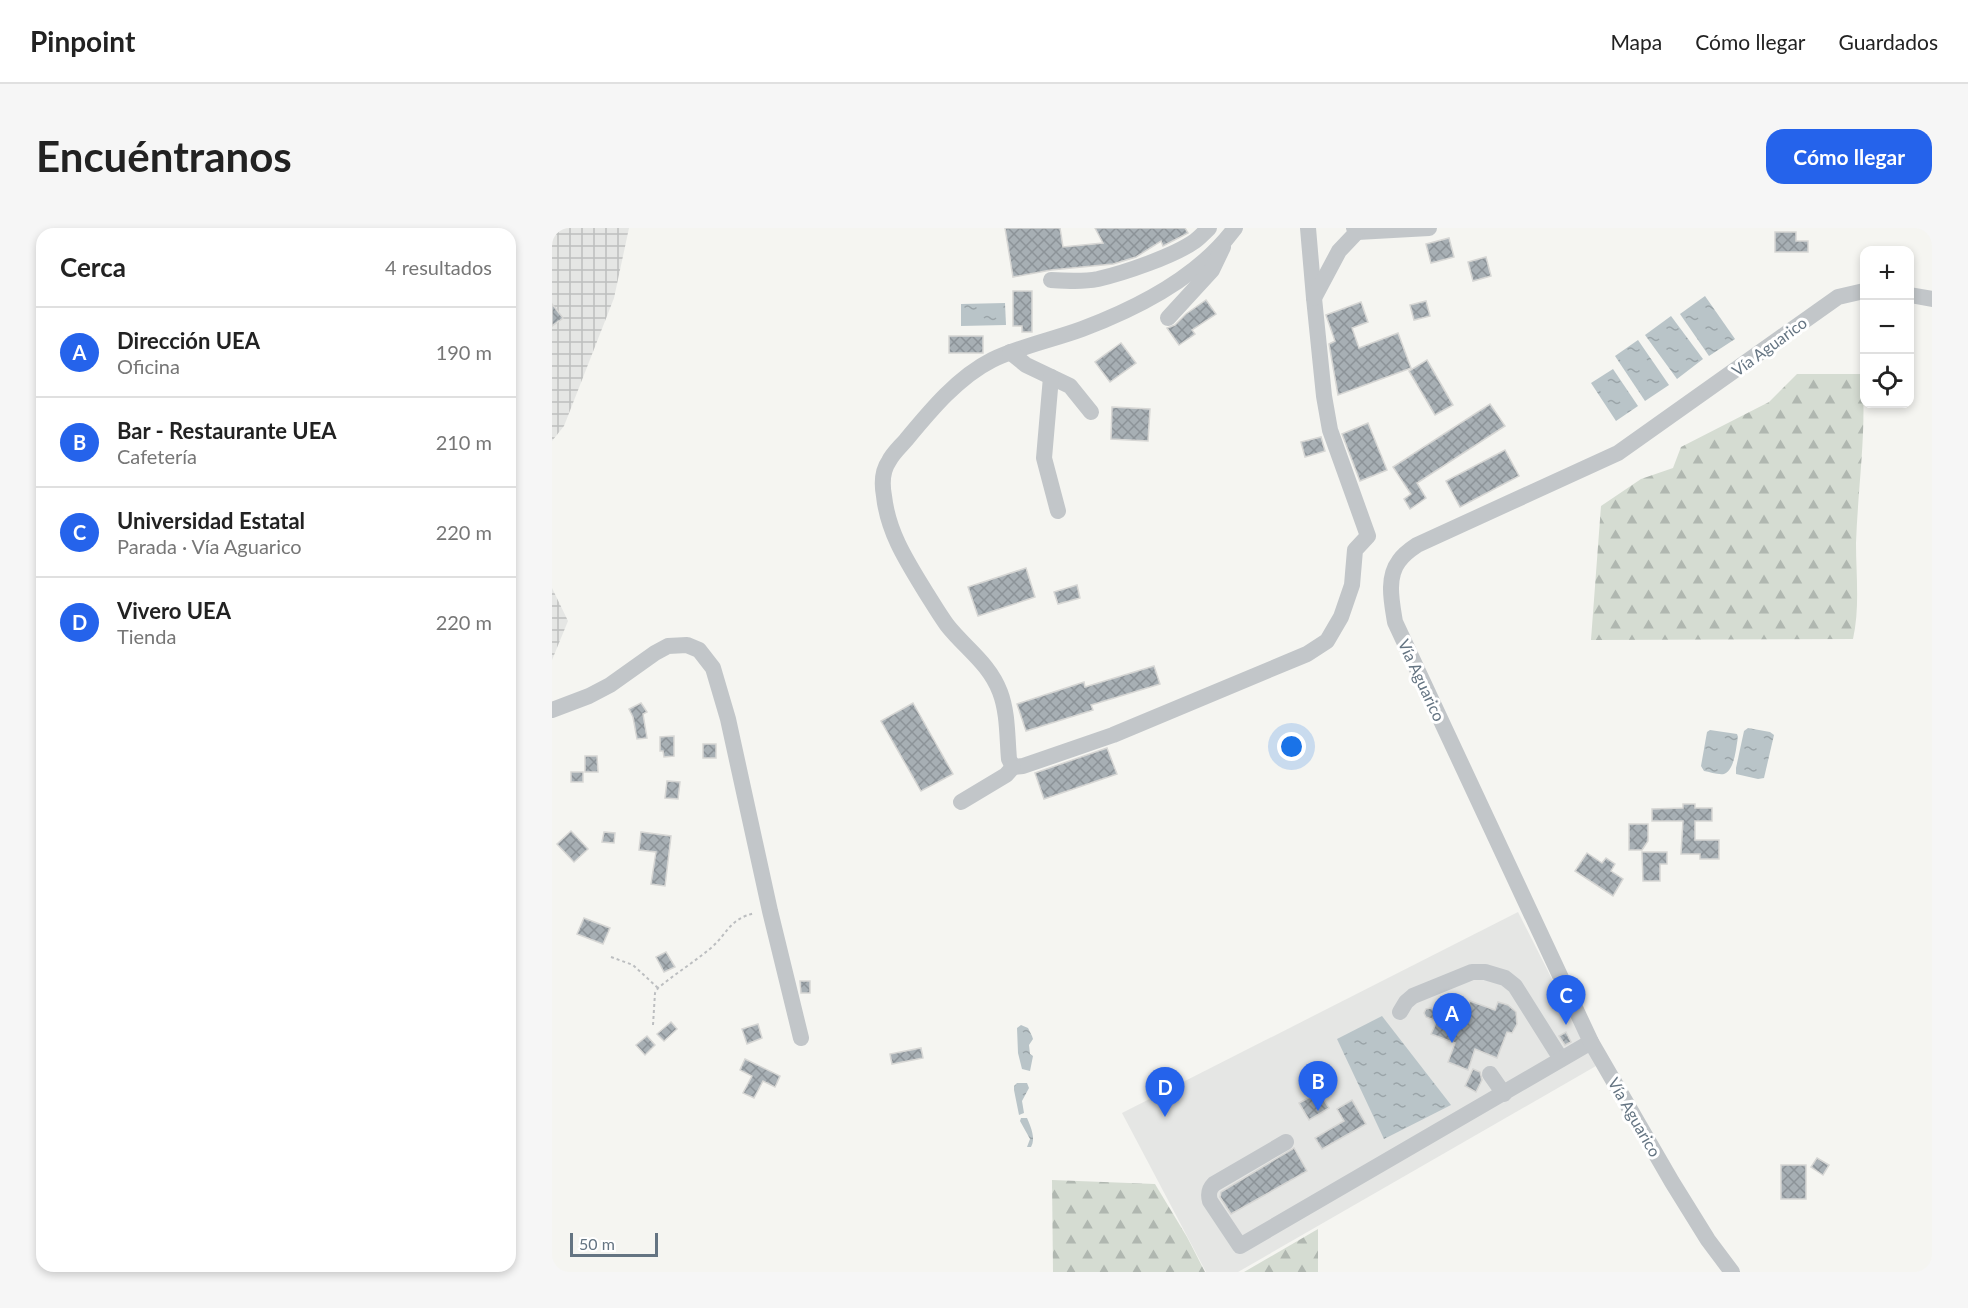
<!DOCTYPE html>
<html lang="es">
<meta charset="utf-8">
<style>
body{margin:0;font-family:Lato,sans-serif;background:#f6f6f6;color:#222}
.controls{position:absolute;right:18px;top:18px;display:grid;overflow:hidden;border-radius:12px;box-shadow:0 3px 9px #0003}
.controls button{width:54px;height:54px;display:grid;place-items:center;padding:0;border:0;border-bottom:2px solid #e0e0e0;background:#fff;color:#222;font:30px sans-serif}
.scale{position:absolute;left:18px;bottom:15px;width:88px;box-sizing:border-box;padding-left:6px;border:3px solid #647482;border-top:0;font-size:16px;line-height:21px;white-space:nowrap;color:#647482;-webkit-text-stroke:4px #fff;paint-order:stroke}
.you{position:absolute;left:740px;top:519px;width:21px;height:21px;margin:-15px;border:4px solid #fff;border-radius:50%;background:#1a73e8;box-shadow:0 0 0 9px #1a73e833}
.badge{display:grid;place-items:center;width:39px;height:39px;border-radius:50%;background:#2563eb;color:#fff;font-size:20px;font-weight:700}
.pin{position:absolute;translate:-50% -50px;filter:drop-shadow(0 2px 3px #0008)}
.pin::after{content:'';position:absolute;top:32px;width:21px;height:18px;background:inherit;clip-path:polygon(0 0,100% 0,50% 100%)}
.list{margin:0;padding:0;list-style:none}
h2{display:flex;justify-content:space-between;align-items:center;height:78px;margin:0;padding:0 24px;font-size:26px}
h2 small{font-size:20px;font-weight:400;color:#767676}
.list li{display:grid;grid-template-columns:39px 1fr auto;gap:18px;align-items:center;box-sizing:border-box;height:90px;padding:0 24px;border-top:2px solid #e0e0e0}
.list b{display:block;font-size:22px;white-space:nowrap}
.list p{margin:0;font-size:20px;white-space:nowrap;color:#767676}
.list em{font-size:20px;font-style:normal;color:#767676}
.icon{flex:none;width:33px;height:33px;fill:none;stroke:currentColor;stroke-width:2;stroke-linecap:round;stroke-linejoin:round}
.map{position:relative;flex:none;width:1380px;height:1044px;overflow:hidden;border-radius:18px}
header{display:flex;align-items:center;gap:36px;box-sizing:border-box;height:84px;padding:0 30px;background:#fff;border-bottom:2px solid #e0e0e0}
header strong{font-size:28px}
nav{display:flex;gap:33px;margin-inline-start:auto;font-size:21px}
.intro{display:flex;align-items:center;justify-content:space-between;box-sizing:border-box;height:144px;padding:0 36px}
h1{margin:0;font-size:42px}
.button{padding:15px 27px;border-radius:18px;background:#2563eb;color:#fff;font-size:21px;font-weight:700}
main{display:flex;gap:36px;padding:0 36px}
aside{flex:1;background:#fff;border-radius:18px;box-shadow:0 3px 9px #0003}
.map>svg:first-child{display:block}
</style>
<header>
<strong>Pinpoint</strong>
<nav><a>Mapa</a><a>Cómo llegar</a><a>Guardados</a></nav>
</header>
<div class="intro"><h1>Encuéntranos</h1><a class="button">Cómo llegar</a></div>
<main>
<aside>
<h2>Cerca<small>4 resultados</small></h2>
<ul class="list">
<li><span class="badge">A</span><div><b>Dirección UEA</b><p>Oficina</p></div><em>190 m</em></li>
<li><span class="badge">B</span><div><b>Bar - Restaurante UEA</b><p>Cafetería</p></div><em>210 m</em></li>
<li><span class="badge">C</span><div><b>Universidad Estatal</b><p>Parada · Vía Aguarico</p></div><em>220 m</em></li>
<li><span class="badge">D</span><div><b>Vivero UEA</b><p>Tienda</p></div><em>220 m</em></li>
</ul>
</aside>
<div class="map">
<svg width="1380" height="1044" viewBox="0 0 1380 1044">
<defs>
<pattern id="industrial-grid" width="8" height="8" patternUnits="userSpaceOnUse" patternTransform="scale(1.5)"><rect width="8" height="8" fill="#e5e6e4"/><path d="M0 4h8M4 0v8" fill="none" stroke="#bdbfbe"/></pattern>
<pattern id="forest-firs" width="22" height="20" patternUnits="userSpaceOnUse" patternTransform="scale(1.5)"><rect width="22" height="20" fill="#d5dcd2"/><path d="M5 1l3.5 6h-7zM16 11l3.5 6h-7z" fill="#b0b7b0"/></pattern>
<pattern id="water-ripples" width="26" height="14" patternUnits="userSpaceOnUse" patternTransform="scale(1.5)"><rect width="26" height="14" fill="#b9c4c8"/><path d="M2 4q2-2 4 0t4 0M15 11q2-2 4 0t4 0" fill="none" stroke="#9aa4a8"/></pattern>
<pattern id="building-cross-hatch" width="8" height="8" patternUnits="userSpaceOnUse" patternTransform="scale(1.5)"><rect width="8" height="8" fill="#a7afb4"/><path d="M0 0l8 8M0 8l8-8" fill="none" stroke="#8c9398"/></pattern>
</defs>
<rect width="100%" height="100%" fill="#f5f5f1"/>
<polygon fill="#e5e6e4" points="966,684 1044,838 686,1044 654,1044 570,885"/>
<g fill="url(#industrial-grid)">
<polygon points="0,0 77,0 62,70 12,198 0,213"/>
<polygon points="0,360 16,393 0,432"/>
</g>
<g fill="url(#forest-firs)">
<path d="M1245,146H1310C1315,202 1306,258 1304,315C1304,346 1308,380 1301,411L1039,412L1049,278L1089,251L1121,240L1129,219L1217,174Z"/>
<polygon points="500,952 603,956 635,1009 653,1044 501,1044"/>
<polygon points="766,1001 766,1044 692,1044"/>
</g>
<g fill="url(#water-ripples)">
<polygon points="1153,68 1183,111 1157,128 1128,86"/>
<polygon points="453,75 454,97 409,98 409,76"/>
<polygon points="1119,88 1151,131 1125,151 1093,107"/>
<polygon points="1086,112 1117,157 1093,173 1063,128"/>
<polygon points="1061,141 1086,178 1064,193 1039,155"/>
<polygon points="1196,500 1218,504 1222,507 1212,550 1206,551 1184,546 1184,540 1192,503"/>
<path d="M1158,502L1185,506L1186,509C1184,519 1183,542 1172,546C1166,547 1158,544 1152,543L1149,538L1155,504Z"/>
<polygon points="830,788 899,877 832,911 785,811"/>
<polygon points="469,797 476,800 480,808 481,811 477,817 478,826 481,828 478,843 470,841 466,825 465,800"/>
<polygon points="465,855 475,855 477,860 470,873 472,885 467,887 462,862 462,858"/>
<path d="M469,890H475C479,899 484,911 479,919H475L478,911L468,893Z"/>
</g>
<g fill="url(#building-cross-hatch)" stroke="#d6d6d4" stroke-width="1.5">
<polygon points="453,0 508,0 511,19 551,15 543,0 633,0 636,5 611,18 609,13 584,29 561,36 499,42 461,49"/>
<polygon points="1223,4 1244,4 1244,13 1256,13 1256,24 1223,24"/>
<polygon points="897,10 902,29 879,35 874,16"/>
<polygon points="934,29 939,48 921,53 916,34"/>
<polygon points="461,63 480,63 480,104 470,104 470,98 461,98"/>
<polygon points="654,72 664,86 640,102 643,106 627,117 615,100 623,97 634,86"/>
<polygon points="874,73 878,88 862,92 858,77"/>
<polygon points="809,74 816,94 800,100 807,120 846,105 859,140 786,167 777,116 783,113 774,87"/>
<polygon points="0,76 11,90 0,98"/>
<rect x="397" y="108" width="34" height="17"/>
<polygon points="569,115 584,135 558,154 543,134"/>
<polygon points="875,132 901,177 883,187 857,143"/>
<polygon points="938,176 953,198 865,255 874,270 858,281 852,271 859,266 841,239"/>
<polygon points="560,179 598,181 596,213 559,211"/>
<polygon points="816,195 835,242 808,253 790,206"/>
<polygon points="769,209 773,223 753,229 749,214"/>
<polygon points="953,222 967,248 908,279 894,253"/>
<polygon points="474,340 483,369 426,388 416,359"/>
<polygon points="525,357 528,370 506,376 502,364"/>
<polygon points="602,438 608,456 539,477 541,482 474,503 465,476 532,454 533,459"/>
<polygon points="89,475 95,484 91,486 95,510 85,511 81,489 77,481"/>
<polygon points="361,475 401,546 369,563 329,493"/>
<polygon points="122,508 122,528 112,529 111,523 108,523 108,509"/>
<rect x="151" y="516" width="13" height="14"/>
<polygon points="555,520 565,546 492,571 483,545"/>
<polygon points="33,528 45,528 46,544 33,544"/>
<rect x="19" y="544" width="12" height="10"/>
<polygon points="115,553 128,554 126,571 113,570"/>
<polygon points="1131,576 1143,576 1143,580 1160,580 1160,593 1143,593 1143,612 1167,612 1167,631 1148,631 1148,626 1129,626 1131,593 1100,593 1100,581 1131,580"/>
<polygon points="1077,596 1096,596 1096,613 1090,622 1077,622"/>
<polygon points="19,603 36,621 22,634 5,616"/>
<polygon points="52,604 63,605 62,615 50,614"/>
<polygon points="89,604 119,608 113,658 99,656 104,624 87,622"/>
<polygon points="1090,624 1115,624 1115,636 1108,636 1108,653 1091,653"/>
<polygon points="1035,625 1050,635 1054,630 1063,636 1059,643 1071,651 1061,668 1023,643"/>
<polygon points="32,690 58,700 51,716 25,706"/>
<polygon points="114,724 123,739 112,744 104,729"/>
<polygon points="248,753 258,753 258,765 249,765"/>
<polygon points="918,773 943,782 946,774 956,777 964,784 965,796 960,805 955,804 945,830 923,821 916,842 896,834 903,815 879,806 885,793 874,789 872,785 874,781 879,780 887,787 887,785 910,794"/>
<polygon points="119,794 125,801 112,813 105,806"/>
<polygon points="206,796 210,810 195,816 190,801"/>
<polygon points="1014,804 1019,814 1013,817 1007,808"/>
<polygon points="95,808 103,817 93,827 84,817"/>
<polygon points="369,820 371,830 340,836 338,826"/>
<polygon points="193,831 228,848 223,859 211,853 202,870 191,865 200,848 188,842"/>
<polygon points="921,841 928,844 930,852 924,864 913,858"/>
<polygon points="767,864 777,880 757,892 747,875"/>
<polygon points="800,872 814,896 770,921 763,910 792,893 785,881"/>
<polygon points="742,920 755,943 679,986 668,969 669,964"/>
<polygon points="1265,930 1277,937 1271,947 1259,939"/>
<rect x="1229" y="937" width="25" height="34"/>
</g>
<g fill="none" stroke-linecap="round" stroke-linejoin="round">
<g stroke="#bcbec0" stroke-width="2" stroke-dasharray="3 3" stroke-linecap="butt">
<polyline points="59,729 81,737 106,760"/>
<path d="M101,797L103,765L106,760C123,746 142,734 159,720C176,705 177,691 203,685"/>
</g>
<g stroke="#c2c6c9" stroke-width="16">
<path d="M683,0C647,49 586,80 530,101C500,112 469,118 440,132C406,149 378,183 354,212C348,219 341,225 337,233C330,243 330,257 332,268C336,304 354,332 373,363C380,374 387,386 395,397C413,420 437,435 448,464C456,485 455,509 457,531L461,539L471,538L561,507L755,426L775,413L789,389L800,357L803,322L816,308L778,202L772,168L762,70L756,0"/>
<polyline points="802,0 805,4 877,0"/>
<path d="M499,52C515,53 531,54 546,51C572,45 622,28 643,13C648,9 653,4 657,0"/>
<polyline points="1358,67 1380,71"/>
<polyline points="762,70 787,23 805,4"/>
<polyline points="616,90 660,42 671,19"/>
<polyline points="458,124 474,137 518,158 539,184"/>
<polyline points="499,149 492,230 506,283"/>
<polyline points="0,482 37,468 58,457 103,425 116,418 135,417 147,422 161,440 176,491 218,683 249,810"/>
<polyline points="409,574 454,547 461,539"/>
<polyline points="848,784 854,774 861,768 920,744 933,744 953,750 963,758 1009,831"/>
<polyline points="938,846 952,866"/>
<path d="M734,914L662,956C657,961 656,966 658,973L688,1018L1039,814"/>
<path d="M1180,1044L1156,1012L1120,954L1039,814L843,394C840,375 834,350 847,333C851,327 859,321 865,317L1066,225L1286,69L1312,63"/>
</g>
</g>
<g text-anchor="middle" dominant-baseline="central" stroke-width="6" stroke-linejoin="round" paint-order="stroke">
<g font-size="16" fill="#647482" stroke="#fff">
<text transform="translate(1217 118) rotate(-36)">Vía Aguarico</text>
<text transform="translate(870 452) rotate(65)">Vía Aguarico</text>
<text transform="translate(1083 889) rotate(60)">Vía Aguarico</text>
</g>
</g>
</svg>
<div class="controls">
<button>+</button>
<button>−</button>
<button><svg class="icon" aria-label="locate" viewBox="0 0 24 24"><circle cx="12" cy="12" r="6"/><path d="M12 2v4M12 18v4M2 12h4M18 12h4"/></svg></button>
</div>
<div class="scale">50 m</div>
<div class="you"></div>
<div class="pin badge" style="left:900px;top:815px">A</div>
<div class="pin badge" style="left:766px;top:883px">B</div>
<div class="pin badge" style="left:1014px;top:797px">C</div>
<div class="pin badge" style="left:613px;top:889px">D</div>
</div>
</main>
